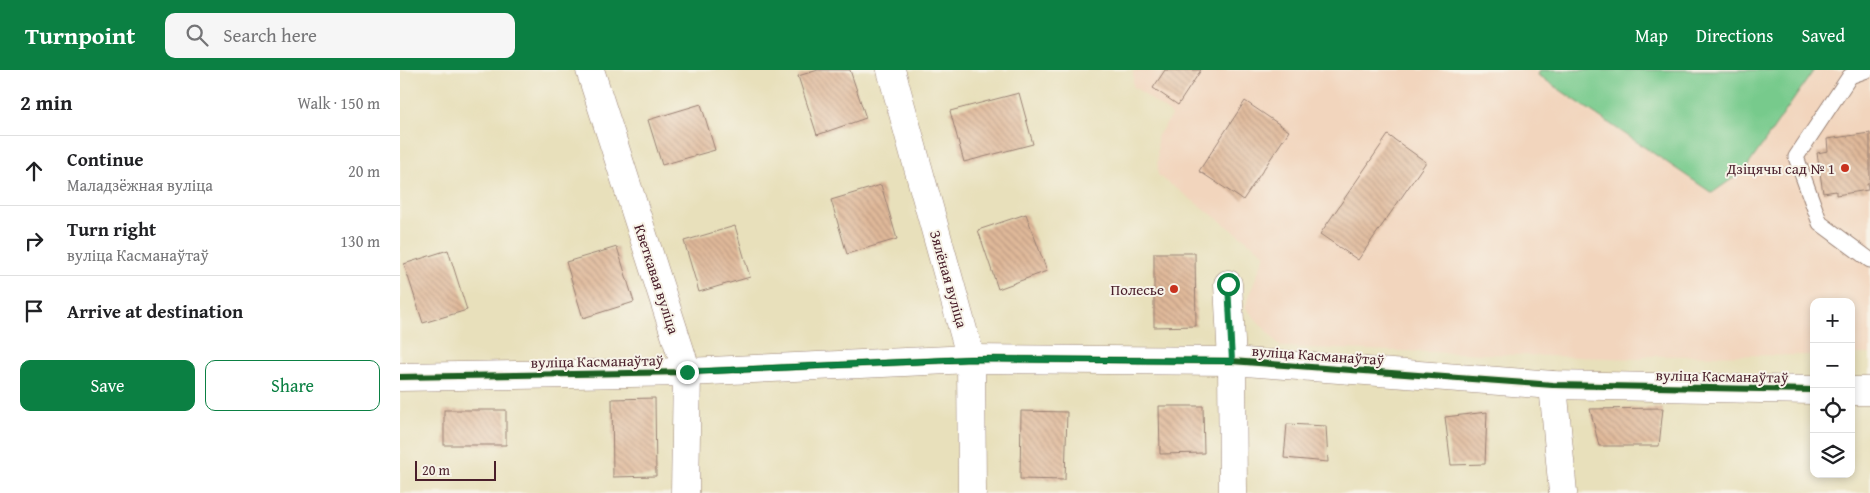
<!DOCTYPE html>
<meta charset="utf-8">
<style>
body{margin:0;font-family:"Gentium Book Plus",serif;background:#f6f6f6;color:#202124}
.controls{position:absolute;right:15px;bottom:15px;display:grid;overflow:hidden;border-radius:10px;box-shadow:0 2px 8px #0003}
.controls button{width:45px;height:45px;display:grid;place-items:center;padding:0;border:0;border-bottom:1px solid #e0e0e0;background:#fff;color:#202124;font:25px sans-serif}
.scale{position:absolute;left:15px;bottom:12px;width:81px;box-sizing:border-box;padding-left:5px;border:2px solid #4a1f2b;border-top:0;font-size:14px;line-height:18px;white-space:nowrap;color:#4a1f2b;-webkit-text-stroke:4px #f7f3e8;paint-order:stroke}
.stop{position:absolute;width:15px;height:15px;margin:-11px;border:4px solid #0b8043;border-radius:50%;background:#fff}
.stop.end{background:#0b8043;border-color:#fff;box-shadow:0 1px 5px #0008}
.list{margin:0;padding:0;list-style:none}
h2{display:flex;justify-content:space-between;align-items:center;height:65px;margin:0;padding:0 20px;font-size:21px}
h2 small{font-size:16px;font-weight:400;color:#757577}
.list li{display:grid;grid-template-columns:32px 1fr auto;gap:15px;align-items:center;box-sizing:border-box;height:70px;padding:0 20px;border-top:1px solid #e0e0e0}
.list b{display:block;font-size:19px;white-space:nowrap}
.list p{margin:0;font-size:16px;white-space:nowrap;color:#757577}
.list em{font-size:16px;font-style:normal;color:#757577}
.actions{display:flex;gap:10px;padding:15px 20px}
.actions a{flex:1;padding:11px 0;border:1px solid #0b8043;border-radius:10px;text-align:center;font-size:18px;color:#0b8043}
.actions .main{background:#0b8043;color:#fff}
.icon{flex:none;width:28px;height:28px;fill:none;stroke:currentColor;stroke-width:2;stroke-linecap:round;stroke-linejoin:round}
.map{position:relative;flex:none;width:1470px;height:423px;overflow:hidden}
header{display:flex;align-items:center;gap:30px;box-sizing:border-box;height:70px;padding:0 25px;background:#0b8043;color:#fff}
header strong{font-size:24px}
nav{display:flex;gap:28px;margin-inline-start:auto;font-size:18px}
.search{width:350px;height:45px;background:#f6f6f6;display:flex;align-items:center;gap:12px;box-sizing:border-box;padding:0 18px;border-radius:10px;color:#757577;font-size:19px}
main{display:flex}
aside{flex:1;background:#fff}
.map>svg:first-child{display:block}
</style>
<header>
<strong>Turnpoint</strong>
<div class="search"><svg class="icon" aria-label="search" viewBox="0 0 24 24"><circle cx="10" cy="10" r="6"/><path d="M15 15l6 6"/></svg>Search here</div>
<nav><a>Map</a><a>Directions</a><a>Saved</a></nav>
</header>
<main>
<aside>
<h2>2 min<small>Walk · 150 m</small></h2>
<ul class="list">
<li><svg class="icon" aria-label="ahead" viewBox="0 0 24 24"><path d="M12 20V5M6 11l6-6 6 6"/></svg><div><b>Continue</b><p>Маладзёжная вуліца</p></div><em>20 m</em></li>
<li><svg class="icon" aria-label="right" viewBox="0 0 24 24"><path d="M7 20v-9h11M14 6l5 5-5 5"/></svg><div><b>Turn right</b><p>вуліца Касманаўтаў</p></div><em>130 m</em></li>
<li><svg class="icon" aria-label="arrive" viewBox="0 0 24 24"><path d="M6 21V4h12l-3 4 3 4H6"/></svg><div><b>Arrive at destination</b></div></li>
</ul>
<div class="actions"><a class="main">Save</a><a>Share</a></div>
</aside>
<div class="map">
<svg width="1470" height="423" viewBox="0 0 1470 423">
<defs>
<pattern id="building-back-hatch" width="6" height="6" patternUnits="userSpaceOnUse" patternTransform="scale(1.25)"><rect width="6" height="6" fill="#e0b99a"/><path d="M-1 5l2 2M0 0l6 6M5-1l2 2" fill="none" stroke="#b8967e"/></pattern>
</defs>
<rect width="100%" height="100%" fill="#f7f3e8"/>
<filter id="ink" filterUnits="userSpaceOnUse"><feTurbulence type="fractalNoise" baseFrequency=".02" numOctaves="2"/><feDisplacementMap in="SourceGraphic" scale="10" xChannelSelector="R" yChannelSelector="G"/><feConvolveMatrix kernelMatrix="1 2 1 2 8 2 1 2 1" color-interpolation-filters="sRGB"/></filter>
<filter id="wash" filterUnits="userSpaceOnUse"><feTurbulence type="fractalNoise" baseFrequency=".0096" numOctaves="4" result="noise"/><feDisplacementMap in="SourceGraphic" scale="20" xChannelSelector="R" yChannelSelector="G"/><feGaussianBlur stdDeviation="1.12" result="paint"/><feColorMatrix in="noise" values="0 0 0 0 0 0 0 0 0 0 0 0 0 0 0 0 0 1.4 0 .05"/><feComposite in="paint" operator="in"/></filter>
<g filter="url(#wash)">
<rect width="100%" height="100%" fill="#e8e0bb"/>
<polygon fill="#f2d5bd" points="733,0 1470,0 1470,284 1451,284 1451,232 1414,232 1414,285 1244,286 1241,289 881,277 845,237 865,184 758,105 757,67 772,45 733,16"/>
<polygon fill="#77ca8c" stroke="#60745c" points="1140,0 1414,0 1345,100 1312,123 1138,5"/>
<g id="blocks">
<g fill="url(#building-back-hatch)">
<polygon points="418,0 450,0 466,48 417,65 398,6"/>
<polygon points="765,0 801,0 778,35 753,18"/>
<polygon points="619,23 633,74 564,92 550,41"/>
<polygon points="845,31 889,61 843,130 799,101"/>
<polygon points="301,34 315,80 262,95 248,50"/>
<polygon points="1470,63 1470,114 1467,114 1468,120 1436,125 1436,121 1423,123 1417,83 1428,81 1427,69"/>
<polygon points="988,65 1026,92 958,190 920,164"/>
<polygon points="481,115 497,169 447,184 431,130"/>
<polygon points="626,144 647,201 598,219 578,160"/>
<polygon points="335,156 350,207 299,222 284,171"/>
<polygon points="217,177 234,232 183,248 166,192"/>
<polygon points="48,180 67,240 23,253 4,194"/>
<polygon points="754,183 795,183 796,256 754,257"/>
<polygon points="255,328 256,406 213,407 212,329"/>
<polygon points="759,336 803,336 804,383 760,384"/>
<polygon points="1263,338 1259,376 1199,376 1190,339"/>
<rect x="44" y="340" width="62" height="35"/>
<polygon points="621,341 667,342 665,410 620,409"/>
<polygon points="1087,342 1085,394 1051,395 1045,347"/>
<polygon points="887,354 926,356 928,392 884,388"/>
</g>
</g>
</g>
<g filter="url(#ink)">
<use href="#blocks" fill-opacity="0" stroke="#998073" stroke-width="1"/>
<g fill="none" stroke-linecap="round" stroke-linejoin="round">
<defs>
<polyline id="service" points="1467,0 1450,6 1396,87 1420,153 1470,190"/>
<g id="minor">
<polyline points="190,0 287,302 285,423"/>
<polyline points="491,0 571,289 572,423"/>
<polyline points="828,214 832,291 833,423"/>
<polyline points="0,307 287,302 571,289 832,291 1153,315 1414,320"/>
<polyline points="1153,315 1163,423"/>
<polyline points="1451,321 1470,321"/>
</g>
</defs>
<use href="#service" stroke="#998073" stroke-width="17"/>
<use href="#minor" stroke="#998073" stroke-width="29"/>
<use href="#service" stroke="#fff" stroke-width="15"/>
<use href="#minor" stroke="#fff" stroke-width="28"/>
<defs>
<polyline id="cycleway" points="0,307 287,302 571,289 832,291 1153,315 1414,320"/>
</defs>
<use href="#cycleway" stroke="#f7f3e8" stroke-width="9"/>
<use href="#cycleway" stroke="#1b5e20" stroke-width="6"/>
</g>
</g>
<g fill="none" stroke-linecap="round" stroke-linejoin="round" filter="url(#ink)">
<polyline stroke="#0b8043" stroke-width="6" points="287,302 572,289 832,291 828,214"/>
</g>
<g fill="#c8321e" stroke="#f7f3e8" stroke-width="2">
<circle cx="1445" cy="98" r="5"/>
<circle cx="774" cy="219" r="5"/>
</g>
<g text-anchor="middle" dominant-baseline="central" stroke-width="4" stroke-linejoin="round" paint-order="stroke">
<g font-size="15" fill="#4a1f2b" stroke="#f7f3e8" text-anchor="end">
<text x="1435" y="98">Дзіцячы сад № 1</text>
<text x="764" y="219">Полесье</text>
</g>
<g font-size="15" fill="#4a1f2b" stroke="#f7f3e8">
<text transform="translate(257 209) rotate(72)">Кветкавая вуліца</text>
<text transform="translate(549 209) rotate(74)">Зялёная вуліца</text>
<text transform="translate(918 285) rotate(4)">вуліца Касманаўтаў</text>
<text transform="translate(197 291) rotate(-1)">вуліца Касманаўтаў</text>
<text transform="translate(1322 306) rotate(1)">вуліца Касманаўтаў</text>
</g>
</g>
</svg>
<div class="controls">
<button>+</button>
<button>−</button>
<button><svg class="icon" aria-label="locate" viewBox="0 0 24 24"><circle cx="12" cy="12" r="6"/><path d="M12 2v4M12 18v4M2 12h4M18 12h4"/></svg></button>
<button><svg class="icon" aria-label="layers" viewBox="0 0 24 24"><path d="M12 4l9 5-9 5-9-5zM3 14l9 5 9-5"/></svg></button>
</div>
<div class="scale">20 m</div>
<div class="stop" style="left:828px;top:214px"></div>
<div class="stop end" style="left:287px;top:302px"></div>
</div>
</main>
